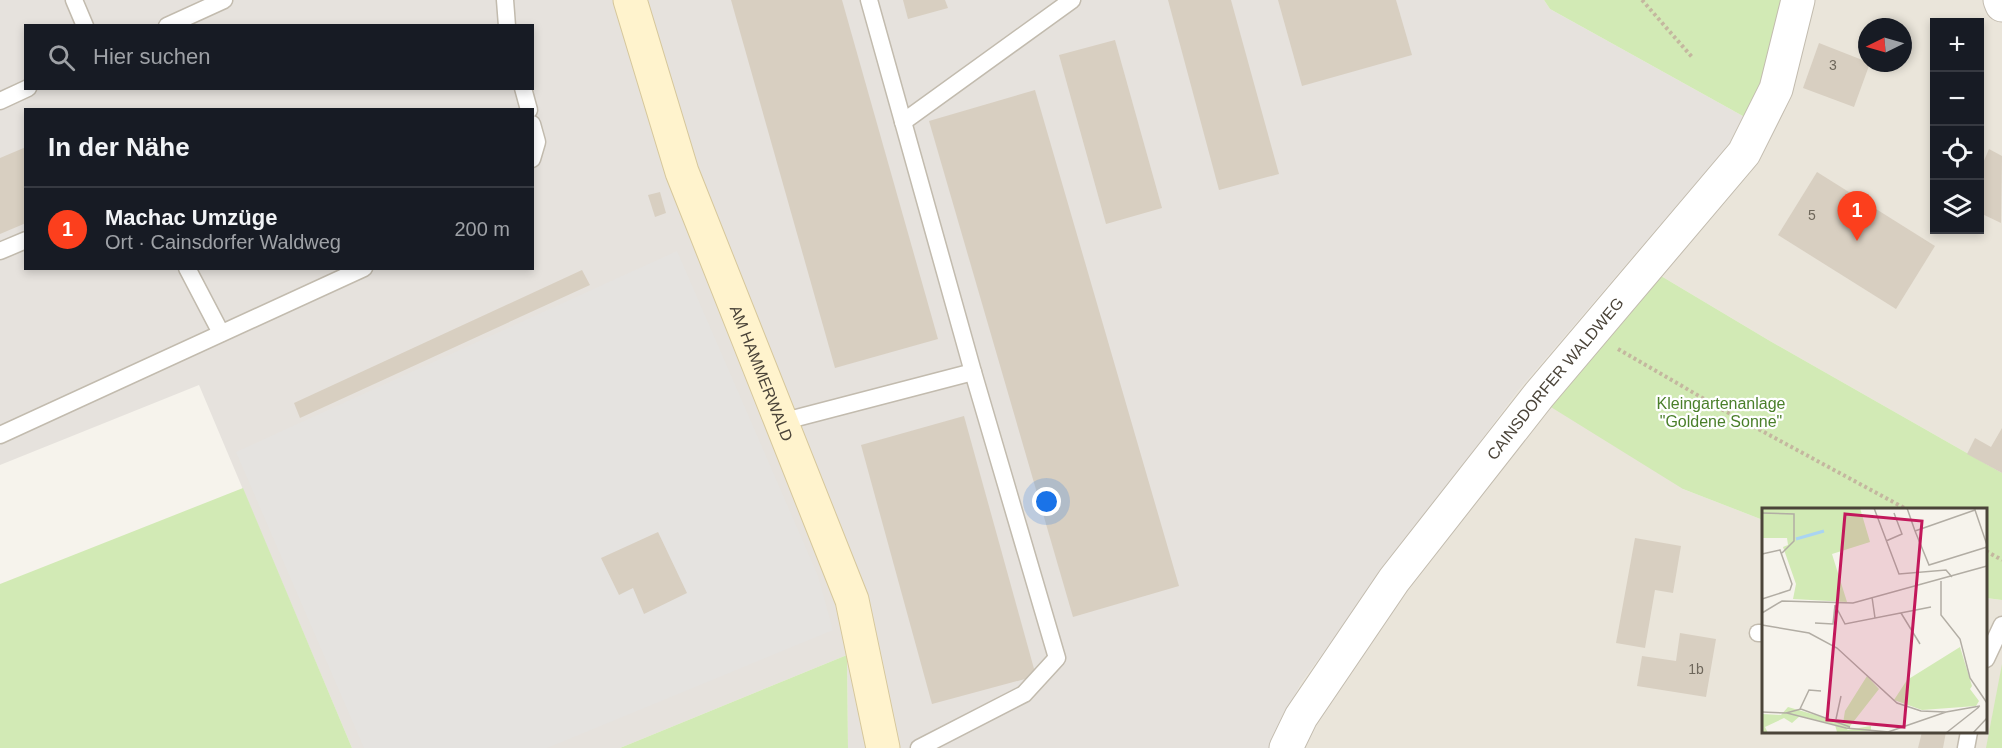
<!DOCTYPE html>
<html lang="de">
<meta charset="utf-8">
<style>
body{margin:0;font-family:Arial,sans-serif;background:#20242c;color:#f1f3f6}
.controls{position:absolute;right:18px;top:18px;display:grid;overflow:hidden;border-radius:0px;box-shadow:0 3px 9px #0003}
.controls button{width:54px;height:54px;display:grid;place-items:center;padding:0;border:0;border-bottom:2px solid #363941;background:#171b24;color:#f1f3f6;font:30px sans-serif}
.compass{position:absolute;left:1858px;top:18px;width:54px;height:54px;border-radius:50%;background:#171b24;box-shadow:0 3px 9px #0003;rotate:265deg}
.you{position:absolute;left:1047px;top:502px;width:21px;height:21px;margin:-15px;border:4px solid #fff;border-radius:50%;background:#1a73e8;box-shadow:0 0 0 9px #1a73e833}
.badge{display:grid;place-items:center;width:39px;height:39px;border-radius:50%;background:#fc3f1d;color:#fff;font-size:20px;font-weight:700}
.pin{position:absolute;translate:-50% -50px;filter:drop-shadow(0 2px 3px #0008)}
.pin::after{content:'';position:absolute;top:32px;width:21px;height:18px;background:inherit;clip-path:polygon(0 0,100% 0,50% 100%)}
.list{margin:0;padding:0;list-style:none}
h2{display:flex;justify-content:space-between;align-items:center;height:78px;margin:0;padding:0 24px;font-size:26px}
h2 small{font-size:20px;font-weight:400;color:#9ea1a6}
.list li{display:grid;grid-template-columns:39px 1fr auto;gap:18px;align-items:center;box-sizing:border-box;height:84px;padding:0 24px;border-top:2px solid #363941}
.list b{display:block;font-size:22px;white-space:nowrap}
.list p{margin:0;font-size:20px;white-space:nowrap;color:#9ea1a6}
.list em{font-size:20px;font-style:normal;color:#9ea1a6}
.icon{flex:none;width:33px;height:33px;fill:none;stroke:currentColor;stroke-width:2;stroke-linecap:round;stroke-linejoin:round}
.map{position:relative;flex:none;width:2002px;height:748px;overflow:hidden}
.search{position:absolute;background:#171b24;box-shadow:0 3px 9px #0003;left:24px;top:24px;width:510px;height:66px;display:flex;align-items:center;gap:15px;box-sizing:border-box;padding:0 21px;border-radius:0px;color:#9ea1a6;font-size:22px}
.panel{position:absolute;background:#171b24;box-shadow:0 3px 9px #0003;left:24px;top:108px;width:510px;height:162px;border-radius:0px}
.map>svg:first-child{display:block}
</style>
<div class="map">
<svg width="2002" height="748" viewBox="0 0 2002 748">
<rect width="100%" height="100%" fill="#f6f3ec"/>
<path fill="#eae5da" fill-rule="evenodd" d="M1786,0H2002V473L1770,341L1656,273L1683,489L1763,520L1764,732H1986V598L2002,600V748H1269L1301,683L1518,391L1750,120ZM1934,22H1980V230H1934ZM1867,27H1903V63H1867Z"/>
<path fill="#e6e2dd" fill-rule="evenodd" d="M0,0H1544L1550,9L1750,120L1518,391L1301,683L1269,748H848L847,655L620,748H352L199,385L0,465ZM26,26H532V88H26ZM26,110H532V268H26Z"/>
<g fill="#d2eab5">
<polygon points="1544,0 1786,0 1750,120 1550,9"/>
<polygon points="1656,273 1770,341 2002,473 2002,600 1986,598 1986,510 1764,510 1763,520 1683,489 1546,404"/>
<polygon points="243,488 352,748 0,748 0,584"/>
<polygon points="847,655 848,748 620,748"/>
<polygon points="2002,664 2002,748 1986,748"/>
</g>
<polygon fill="#e5e3e0" points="677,251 818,576 833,630 547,748 364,748 236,452"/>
<g fill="#d8cfc1">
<polygon points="731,0 842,0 938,339 835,368"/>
<polygon points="903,0 945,0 948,8 908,19"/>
<polygon points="1168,0 1231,0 1279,174 1219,190"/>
<polygon points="1278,0 1396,0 1412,55 1302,86"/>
<polygon points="1115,40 1162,208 1106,224 1059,55"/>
<polygon points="1819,43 1870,63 1854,107 1803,88"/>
<polygon points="1035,90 1179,586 1073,617 929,121"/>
<polygon points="26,147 26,223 0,234 0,158"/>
<polygon points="1989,149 2002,156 2001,223 1980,213 1980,170"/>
<polygon points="1817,172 1935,246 1896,309 1778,235"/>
<polygon points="660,192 666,213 655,217 648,195"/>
<polygon points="582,270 590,285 300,418 294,403"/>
<polygon points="964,416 1036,676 932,704 861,445"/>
<polygon points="2002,428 2002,473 1967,454 1975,438 1991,447"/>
<polygon points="658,532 687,593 644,614 633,588 619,595 601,558"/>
<polygon points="1635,538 1681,546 1673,593 1655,590 1645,648 1616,643"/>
<polygon points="1680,633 1716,639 1706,697 1637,686 1642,656 1676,661"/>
<polygon points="1922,732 1946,732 1943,748 1918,748"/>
</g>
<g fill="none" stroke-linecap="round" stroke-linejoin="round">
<defs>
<g id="lane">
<polyline points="74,0 85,26"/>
<polyline points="505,0 507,26"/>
<polyline points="869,0 973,372 1057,658 1024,694 919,748"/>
<polyline points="167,26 224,0"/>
<polyline points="523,88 529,110"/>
<polyline points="0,101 28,88"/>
<polyline points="903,122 1072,0"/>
<polyline points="532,124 537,142 532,159"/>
<polyline points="0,251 26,240"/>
<polyline points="187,268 221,333"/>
<polyline points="781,422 973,372"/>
<polyline points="0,435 364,268"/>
<polyline points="1758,633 1764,633"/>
<polyline points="1986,659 2002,625"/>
<polyline points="1966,748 1969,732"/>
</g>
<g id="street">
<polyline points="2000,0 2002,5"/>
<path id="s1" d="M1286,748L1301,717L1394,580L1539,395L1744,153L1776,89L1798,0"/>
</g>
<g id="secondary">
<path id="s2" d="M630,0L682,172L852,600L883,748"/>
</g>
</defs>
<use href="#lane" stroke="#c2bbae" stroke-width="19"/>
<use href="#street" stroke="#c2bbae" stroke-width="35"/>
<use href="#secondary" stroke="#d6c79b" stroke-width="35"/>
<g stroke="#c4b79f" stroke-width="4" stroke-dasharray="3 3" stroke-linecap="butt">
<polyline points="1642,0 1692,57"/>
<polyline points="1618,349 1725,411 1908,510"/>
<polyline points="1986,551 2002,560"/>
</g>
<use href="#lane" stroke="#fff" stroke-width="16"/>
<use href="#street" stroke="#fff" stroke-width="33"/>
<use href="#secondary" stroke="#fff3cd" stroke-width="33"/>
</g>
<g text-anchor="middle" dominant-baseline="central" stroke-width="4.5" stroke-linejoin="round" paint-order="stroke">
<g font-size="14" fill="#6e675b">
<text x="1833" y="65">3</text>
<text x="1812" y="215">5</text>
<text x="1696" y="669">1b</text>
</g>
<g font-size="16" fill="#4b4439" stroke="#fff">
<text stroke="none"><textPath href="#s2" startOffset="396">AM HAMMERWALD</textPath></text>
<text stroke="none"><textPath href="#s1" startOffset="458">CAINSDORFER WALDWEG</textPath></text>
</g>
<g font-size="16" fill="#4a7f2a" stroke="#fff">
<text x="1721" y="403">Kleingartenanlage<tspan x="1721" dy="18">"Goldene Sonne"</tspan></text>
</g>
</g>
<g transform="translate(1762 508)">
<rect width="225" height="225" fill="#f6f3ec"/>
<path d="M0,0H98L108,34L70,46L85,94L31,91L34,76L21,39L26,37L25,30H0ZM198,139L210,178L208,181L217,193L214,198L160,202L132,192L145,172ZM105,168L117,181L85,222L109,218V223L75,224L73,217L38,208L30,215L22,210L3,219L6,225H0V206L19,207L26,199L81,215L83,203Z" fill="#d2eab5"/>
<path fill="none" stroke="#a9d4f2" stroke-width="3" d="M34,31L62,23"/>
<path fill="none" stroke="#b2ada4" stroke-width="1.5" d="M112,0L137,66L184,62L190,69M145,0L153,23M0,5L32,6V33L20,45M124,33L140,26L132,5M225,37L213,2L153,23L167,57L225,39M0,46L18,42L30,76L28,82L0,91M179,73V107L198,131L208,170L225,195M110,89L113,110M73,97L83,116L169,99M0,105L20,93L91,95L225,58M139,105L158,136M53,115L71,116L73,97M0,117L47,125L75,140L135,195L159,203L184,204M38,201L47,182L59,183M0,204L25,205L84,220L127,224M24,205L39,201L88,219M74,211L79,188M126,224L184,204L218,198M184,225L217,199M211,225L225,210"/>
<path fill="#c2185b" fill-opacity="0.15" stroke="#c2185b" stroke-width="3" d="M83,6L160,13L142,219L65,212Z"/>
<rect width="225" height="225" fill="none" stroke="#4b4439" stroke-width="3"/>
</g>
</svg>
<div class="controls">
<button>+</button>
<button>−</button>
<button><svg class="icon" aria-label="locate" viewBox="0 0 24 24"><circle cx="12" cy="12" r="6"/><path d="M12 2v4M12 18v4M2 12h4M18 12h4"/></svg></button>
<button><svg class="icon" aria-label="layers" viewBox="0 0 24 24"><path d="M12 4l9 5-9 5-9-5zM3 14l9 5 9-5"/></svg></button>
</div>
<svg class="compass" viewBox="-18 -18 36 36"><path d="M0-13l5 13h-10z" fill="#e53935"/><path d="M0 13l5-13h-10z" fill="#9ea1a6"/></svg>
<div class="you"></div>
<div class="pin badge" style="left:1857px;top:241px">1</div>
<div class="search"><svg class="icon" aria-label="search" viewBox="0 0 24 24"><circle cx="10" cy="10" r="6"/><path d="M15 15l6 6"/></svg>Hier suchen</div>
<section class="panel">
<h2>In der Nähe<small></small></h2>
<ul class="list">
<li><span class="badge">1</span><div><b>Machac Umzüge</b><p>Ort · Cainsdorfer Waldweg</p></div><em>200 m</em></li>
</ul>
</section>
</div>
